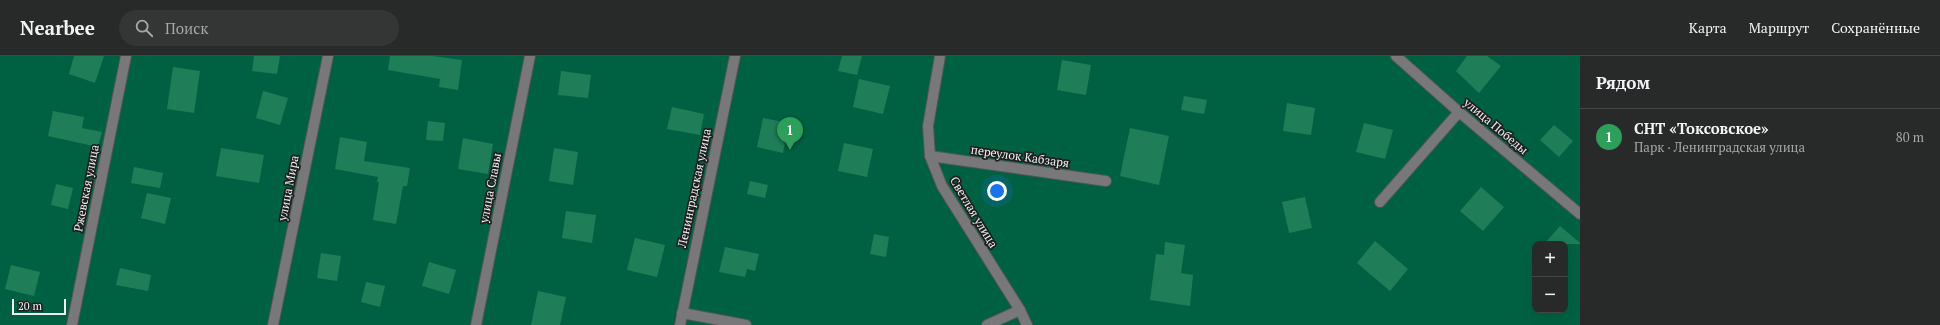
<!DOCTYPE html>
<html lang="ru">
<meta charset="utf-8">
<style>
body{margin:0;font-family:"PT Serif",serif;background:#343635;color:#f1f3f6}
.controls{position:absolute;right:12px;bottom:12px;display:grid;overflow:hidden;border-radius:8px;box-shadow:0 4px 16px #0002}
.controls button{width:36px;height:36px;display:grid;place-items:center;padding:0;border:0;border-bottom:1px solid #444646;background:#282a29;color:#f1f3f6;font:20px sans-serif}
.scale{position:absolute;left:12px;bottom:10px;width:54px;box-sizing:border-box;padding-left:4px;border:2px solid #eef0ef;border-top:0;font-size:11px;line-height:14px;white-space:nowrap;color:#eef0ef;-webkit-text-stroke:3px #1e1f1f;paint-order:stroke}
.you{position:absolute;left:997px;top:135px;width:14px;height:14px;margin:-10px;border:3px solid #fff;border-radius:50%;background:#1a73e8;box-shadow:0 0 0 6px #1a73e833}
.badge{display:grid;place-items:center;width:26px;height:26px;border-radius:50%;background:#d6ab8b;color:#fff;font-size:13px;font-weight:700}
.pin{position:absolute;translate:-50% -33px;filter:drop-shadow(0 1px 2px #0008)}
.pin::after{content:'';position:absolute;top:21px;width:14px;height:12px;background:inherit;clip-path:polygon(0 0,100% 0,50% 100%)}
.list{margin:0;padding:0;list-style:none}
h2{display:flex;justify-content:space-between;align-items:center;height:52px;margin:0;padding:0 16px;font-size:17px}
h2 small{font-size:13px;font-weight:400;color:#a5a7a8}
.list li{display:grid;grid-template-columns:26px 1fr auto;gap:12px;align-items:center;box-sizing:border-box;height:56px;padding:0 16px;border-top:1px solid #444646}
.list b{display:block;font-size:15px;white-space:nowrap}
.list p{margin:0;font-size:13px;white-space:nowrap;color:#a5a7a8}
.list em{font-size:13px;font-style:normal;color:#a5a7a8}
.icon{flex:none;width:22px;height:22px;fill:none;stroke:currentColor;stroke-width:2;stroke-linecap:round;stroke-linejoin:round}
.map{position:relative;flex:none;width:1580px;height:269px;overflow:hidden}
header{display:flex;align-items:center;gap:24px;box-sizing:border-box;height:56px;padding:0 20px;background:#282a29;border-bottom:1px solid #444646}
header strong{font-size:19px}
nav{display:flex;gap:22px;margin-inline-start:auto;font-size:14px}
.search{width:280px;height:36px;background:#343635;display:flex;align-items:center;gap:10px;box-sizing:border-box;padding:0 14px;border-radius:22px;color:#a5a7a8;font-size:15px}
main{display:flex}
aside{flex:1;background:#282a29}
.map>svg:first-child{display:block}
</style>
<header>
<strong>Nearbee</strong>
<div class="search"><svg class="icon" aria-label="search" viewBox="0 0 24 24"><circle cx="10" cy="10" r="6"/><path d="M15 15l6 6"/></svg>Поиск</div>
<nav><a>Карта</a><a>Маршрут</a><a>Сохранённые</a></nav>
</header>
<main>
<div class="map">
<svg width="1580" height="269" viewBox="0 0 1580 269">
<rect width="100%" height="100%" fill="#363837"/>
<path fill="#006142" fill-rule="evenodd" d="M0,0H1580V269H0ZM1535,188H1565V254H1535Z"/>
<g fill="#1f7d58">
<polygon points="74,0 104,0 95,27 69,18"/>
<polygon points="254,0 280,0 277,18 252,15"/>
<polygon points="390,0 433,0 462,4 458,34 439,31 440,23 388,14"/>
<polygon points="842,0 862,0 857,19 838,15"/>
<polygon points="1467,0 1487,0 1501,10 1479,37 1456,15"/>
<polygon points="1062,4 1091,9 1086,39 1057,34"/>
<polygon points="173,11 200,15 194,57 167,53"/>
<polygon points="561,15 591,19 588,42 558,39"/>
<polygon points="859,23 890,30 883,58 853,51"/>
<polygon points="263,35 288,42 280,69 256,62"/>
<polygon points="1184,40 1207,44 1204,58 1181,54"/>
<polygon points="1287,47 1315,52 1311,79 1283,75"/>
<polygon points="672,51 704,58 700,79 667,73"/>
<polygon points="53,55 84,61 82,72 102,76 98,91 48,80"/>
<polygon points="763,62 789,67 783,97 757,91"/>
<polygon points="428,65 445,67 443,85 426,84"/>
<polygon points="1364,67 1393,74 1385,103 1356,96"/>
<polygon points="1554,69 1573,85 1559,101 1540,84"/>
<polygon points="1130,72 1169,80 1159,129 1120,120"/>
<polygon points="340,81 367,86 364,105 410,112 407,130 403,130 396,168 373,164 379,126 377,126 378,121 335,113"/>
<polygon points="463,82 493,88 488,118 458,113"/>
<polygon points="844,87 873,93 867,121 838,115"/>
<polygon points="221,92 264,99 259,127 216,120"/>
<polygon points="554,92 578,96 573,129 549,125"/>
<polygon points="134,111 163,117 160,132 131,127"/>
<polygon points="750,125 768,129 765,142 747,138"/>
<polygon points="56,128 73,132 68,153 51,149"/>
<polygon points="1481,131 1504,151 1483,175 1460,155"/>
<polygon points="147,137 171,142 165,168 141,162"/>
<polygon points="1305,141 1312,172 1289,177 1282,146"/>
<polygon points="566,155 596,159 592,187 562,182"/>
<polygon points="1560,170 1580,187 1580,188 1544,188"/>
<polygon points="874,178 889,181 886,201 870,198"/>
<polygon points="635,182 665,189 657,221 627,214"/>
<polygon points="1375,185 1408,213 1390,235 1357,207"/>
<polygon points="1165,186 1185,189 1181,217 1193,219 1190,250 1150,244 1156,198 1164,199"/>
<polygon points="725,191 759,198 755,215 747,213 745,221 719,216"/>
<polygon points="321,197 341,200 337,225 317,222"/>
<polygon points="429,206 456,214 449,238 422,230"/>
<polygon points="11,209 40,216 34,240 5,233"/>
<polygon points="120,212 151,219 148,235 116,229"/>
<polygon points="366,226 385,230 380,251 361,246"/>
<polygon points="538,235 566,241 560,269 531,269"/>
</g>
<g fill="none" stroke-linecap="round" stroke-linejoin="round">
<defs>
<g id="minor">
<polyline points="940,0 928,70 930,100 942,130 1020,254 1027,269"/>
<polyline points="1396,0 1459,56 1580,158"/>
<polyline points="930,100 1106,125"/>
<polyline points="1380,146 1459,56"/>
<polyline points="682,257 746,269"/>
<polyline points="72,269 126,0"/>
<polyline points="273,269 328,0"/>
<polyline points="476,269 530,0"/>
<polyline points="680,269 735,0"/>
<polyline points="987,269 1020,254"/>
</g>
</defs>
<use href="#minor" stroke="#535554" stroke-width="12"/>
<use href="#minor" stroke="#787779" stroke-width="10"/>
</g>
<g text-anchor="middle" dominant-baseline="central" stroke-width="3.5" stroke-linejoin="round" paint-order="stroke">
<g font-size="12" fill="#eef0ef" stroke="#1e1f1f">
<text transform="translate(1496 70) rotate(40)">улица Победы</text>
<text transform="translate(1020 100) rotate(8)">переулок Кабзаря</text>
<text transform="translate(86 132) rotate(-79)">Ржевская улица</text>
<text transform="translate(288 132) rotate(-79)">улица Мира</text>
<text transform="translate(490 132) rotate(-79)">улица Славы</text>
<text transform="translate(694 132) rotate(-78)">Ленинградская улица</text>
<text transform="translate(974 156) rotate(59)">Светлая улица</text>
</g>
</g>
</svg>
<div class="controls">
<button>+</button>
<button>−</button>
</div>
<div class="scale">20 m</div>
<div class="you"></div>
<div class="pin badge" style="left:790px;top:94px;background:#2e9e5b">1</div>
</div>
<aside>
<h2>Рядом<small></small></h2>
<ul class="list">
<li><span class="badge" style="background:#2e9e5b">1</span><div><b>СНТ «Токсовское»</b><p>Парк · Ленинградская улица</p></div><em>80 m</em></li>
</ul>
</aside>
</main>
